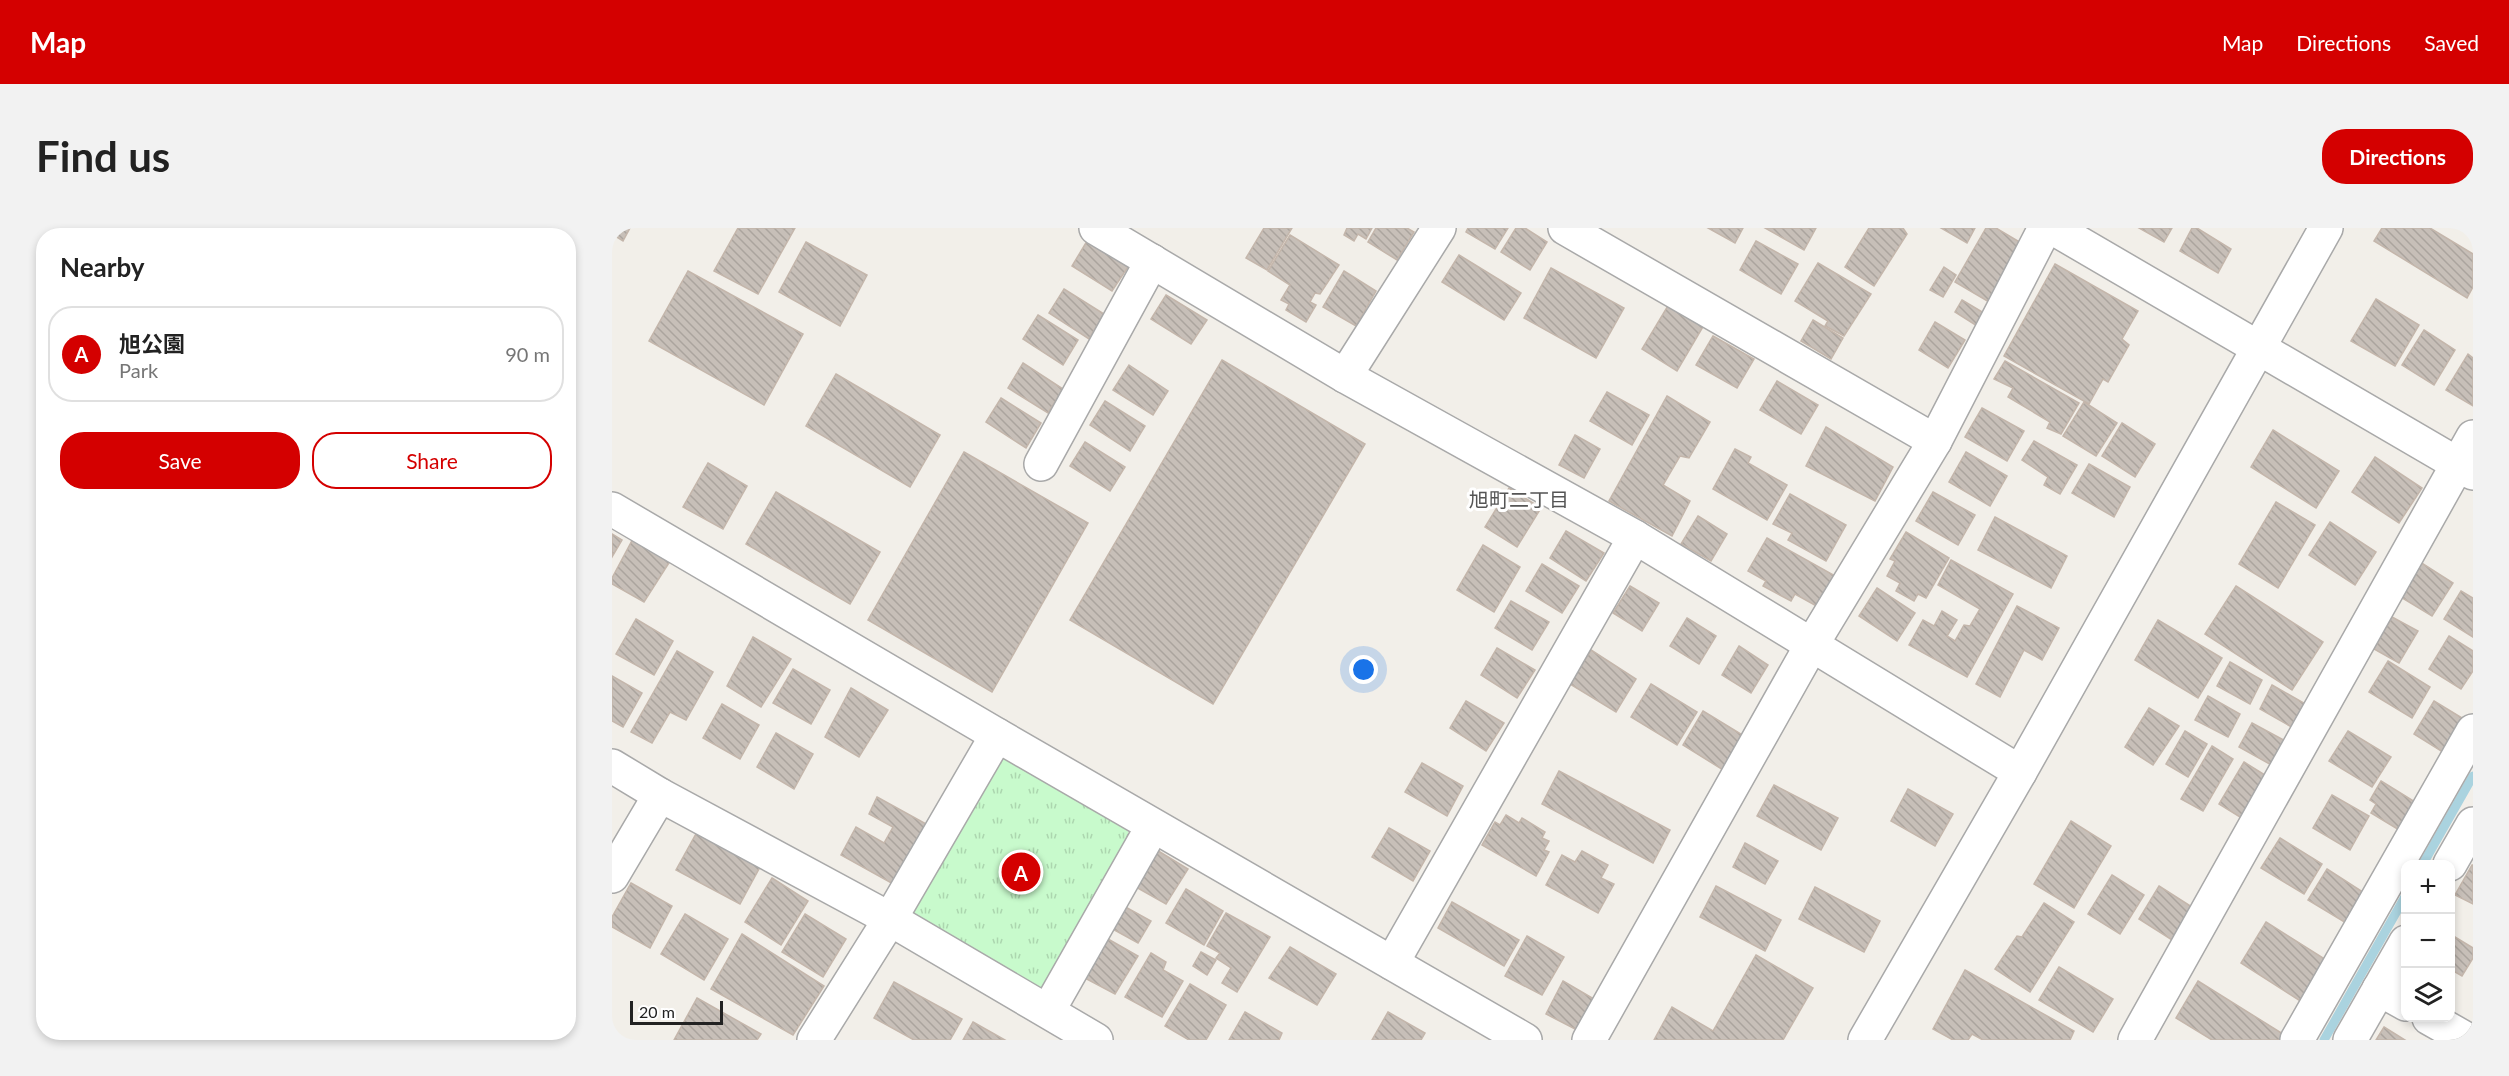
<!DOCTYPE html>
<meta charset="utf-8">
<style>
body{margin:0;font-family:Lato,"Noto Sans JP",sans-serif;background:#f2f2f2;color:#222}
.controls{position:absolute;right:18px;bottom:18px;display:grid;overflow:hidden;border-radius:12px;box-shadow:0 3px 9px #0003}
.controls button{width:54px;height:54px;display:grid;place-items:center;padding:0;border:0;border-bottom:2px solid #e0e0e0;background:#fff;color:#222;font:30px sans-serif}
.scale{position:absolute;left:18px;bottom:15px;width:93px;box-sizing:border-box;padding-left:6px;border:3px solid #222;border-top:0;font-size:16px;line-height:21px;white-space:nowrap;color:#222;-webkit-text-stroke:4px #fff;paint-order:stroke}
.you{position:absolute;left:752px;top:442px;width:21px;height:21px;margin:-15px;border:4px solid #fff;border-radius:50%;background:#1a73e8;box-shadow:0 0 0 9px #1a73e833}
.badge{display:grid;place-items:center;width:39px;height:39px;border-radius:50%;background:#d40000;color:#fff;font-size:20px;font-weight:700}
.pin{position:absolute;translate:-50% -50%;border:3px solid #fff;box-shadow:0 2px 6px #0006}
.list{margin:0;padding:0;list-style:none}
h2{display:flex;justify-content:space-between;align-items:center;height:78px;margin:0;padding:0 24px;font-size:26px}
h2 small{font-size:20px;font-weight:400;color:#767676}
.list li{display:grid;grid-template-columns:39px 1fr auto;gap:18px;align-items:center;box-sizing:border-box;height:96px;margin:0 12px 12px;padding:0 12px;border:2px solid #e0e0e0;border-radius:24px}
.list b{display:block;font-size:22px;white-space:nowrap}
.list p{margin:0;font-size:20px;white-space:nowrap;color:#767676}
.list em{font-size:20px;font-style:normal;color:#767676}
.actions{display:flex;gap:12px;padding:18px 24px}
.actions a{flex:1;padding:14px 0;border:2px solid #d40000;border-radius:24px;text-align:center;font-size:21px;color:#d40000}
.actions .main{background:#d40000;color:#fff}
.icon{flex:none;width:33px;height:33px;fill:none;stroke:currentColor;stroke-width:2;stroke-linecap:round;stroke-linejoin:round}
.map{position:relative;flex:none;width:1861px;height:812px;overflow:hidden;border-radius:24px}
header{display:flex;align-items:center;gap:36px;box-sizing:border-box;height:84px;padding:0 30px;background:#d40000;color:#fff}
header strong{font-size:28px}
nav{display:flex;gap:33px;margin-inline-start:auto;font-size:21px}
.intro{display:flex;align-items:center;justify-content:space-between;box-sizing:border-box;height:144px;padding:0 36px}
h1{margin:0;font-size:42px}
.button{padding:15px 27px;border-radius:24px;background:#d40000;color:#fff;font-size:21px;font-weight:700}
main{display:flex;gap:36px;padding:0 36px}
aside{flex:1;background:#fff;border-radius:24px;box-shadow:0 3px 9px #0003}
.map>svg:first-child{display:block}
</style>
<header>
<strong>Map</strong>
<nav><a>Map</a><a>Directions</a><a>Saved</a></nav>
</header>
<div class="intro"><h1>Find us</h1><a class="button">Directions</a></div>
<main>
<aside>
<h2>Nearby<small></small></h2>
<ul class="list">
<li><span class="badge">A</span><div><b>旭公園</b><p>Park</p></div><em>90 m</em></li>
</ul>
<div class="actions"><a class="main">Save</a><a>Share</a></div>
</aside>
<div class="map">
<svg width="1861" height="812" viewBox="0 0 1861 812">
<defs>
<pattern id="park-tufts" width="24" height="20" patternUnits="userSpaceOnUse" patternTransform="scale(1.5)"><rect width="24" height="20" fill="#c8facc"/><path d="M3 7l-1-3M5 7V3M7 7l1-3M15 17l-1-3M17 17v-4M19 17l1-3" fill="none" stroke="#acd6af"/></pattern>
<pattern id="building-back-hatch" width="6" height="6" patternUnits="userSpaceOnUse" patternTransform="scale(1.5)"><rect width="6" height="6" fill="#c7bfb8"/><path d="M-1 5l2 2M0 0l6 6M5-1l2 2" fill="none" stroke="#aba49e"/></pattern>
</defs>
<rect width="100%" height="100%" fill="#f2efe9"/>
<polygon fill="url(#park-tufts)" points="393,528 513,595 519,612 439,756 423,762 302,695 299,676 379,532"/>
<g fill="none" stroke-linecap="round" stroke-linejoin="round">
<g stroke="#aad3df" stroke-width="9">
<polyline points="1811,636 1861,548"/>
<polyline points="1712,812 1794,667"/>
</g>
</g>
<g fill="url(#building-back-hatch)" stroke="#c4b6ab" stroke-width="1.5">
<polygon points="0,0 18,0 11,13 0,6"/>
<polygon points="126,0 183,0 146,66 102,43"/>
<polygon points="652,0 680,0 655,42 634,30"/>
<polygon points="735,0 760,0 754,11 746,6 742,13 732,7"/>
<polygon points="764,0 795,0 802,4 785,32 756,14"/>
<polygon points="856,0 896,0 883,21 854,4"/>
<polygon points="904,0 913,0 935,14 918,42 889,24"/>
<polygon points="1096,0 1131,0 1123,15"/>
<polygon points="1153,0 1204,0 1192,22"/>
<polygon points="1257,0 1291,0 1295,6 1262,58 1233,39"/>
<polygon points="1329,0 1363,0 1355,15"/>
<polygon points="1374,0 1384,0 1411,16 1377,74 1343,54"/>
<polygon points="1527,0 1560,0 1552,14"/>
<polygon points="1580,0 1585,0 1619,21 1606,45 1568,23"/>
<polygon points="1770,0 1818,0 1861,26 1861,59 1855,70 1762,13"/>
<polygon points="678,7 727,37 708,66 703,65 698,74 704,77 694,94 674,82 677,76 669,72 678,57 656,43"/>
<polygon points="475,13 516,39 500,63 460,38"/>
<polygon points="1144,13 1186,36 1169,66 1128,42"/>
<polygon points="194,14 255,47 228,98 167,64"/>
<polygon points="847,27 909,65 892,92 830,54"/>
<polygon points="1206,35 1259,66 1232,108 1213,98 1216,93 1183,73"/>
<polygon points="1443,36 1526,83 1510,111 1517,117 1496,154 1491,151 1477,176 1392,128"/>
<polygon points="1332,39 1344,47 1331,69 1318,62"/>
<polygon points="939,40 1012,80 984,130 912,90"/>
<polygon points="76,43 191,106 152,177 37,113"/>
<polygon points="732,43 764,63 744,98 711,79"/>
<polygon points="452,61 492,86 477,111 437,85"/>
<polygon points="554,67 595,92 579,116 539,91"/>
<polygon points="1764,71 1807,97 1783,138 1739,113"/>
<polygon points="1350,72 1372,85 1365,98 1343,84"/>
<polygon points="1057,76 1092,97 1065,143 1030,121"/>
<polygon points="426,87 466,112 451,137 411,111"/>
<polygon points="1201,92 1231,110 1219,131 1189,113"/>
<polygon points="1323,94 1353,112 1336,140 1307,122"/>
<polygon points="1812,102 1843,122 1822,157 1790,137"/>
<polygon points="1101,108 1142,131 1125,160 1084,137"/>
<polygon points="1856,126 1861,130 1861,178 1834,162"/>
<polygon points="610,132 753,216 601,476 458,392"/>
<polygon points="1393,133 1467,175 1449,206 1435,200 1438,194 1396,169 1401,160 1382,151"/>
<polygon points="411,135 451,161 436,185 396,160"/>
<polygon points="517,137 556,163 541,187 501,162"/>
<polygon points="224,146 328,207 298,259 194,198"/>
<polygon points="1165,153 1206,177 1189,206 1148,182"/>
<polygon points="995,164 1037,187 1020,217 978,193"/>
<polygon points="1055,168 1098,194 1077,230 1068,228 1051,257 1078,273 1060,308 997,273"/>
<polygon points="389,170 429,195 414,220 374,194"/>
<polygon points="493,173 533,198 518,223 478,197"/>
<polygon points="1472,174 1505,195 1484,228 1451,208"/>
<polygon points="1370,180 1412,203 1395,233 1353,209"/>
<polygon points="1510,195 1543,216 1523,249 1490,228"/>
<polygon points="1214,199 1281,239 1263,273 1194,238"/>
<polygon points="1661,202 1727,243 1704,280 1639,239"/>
<polygon points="963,207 988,221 972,250 947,237"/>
<polygon points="1422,213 1465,237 1448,266 1432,257 1436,249 1410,232"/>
<polygon points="473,214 513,239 498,263 458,238"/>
<polygon points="1123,221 1139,229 1136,235 1175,257 1155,292 1101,261"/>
<polygon points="352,224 476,295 380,464 256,392"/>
<polygon points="1354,224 1395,248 1378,278 1337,254"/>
<polygon points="1763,229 1810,260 1787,295 1740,264"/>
<polygon points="96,235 135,258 111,301 71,279"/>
<polygon points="1477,236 1518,259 1502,289 1460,265"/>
<polygon points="897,260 929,280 905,319 873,299"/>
<polygon points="164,264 268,324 238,376 134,316"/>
<polygon points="1321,264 1363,287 1346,317 1304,293"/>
<polygon points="1178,266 1234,297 1214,333 1176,312 1180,305 1161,296"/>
<polygon points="1664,274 1703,297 1666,360 1627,336"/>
<polygon points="1086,288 1115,306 1099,333 1069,316"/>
<polygon points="1383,289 1455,328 1439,360 1366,322"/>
<polygon points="1718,294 1764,324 1743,357 1697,327"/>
<polygon points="954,303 992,325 974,353 938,330"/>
<polygon points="1294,304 1337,330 1314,370 1306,366 1302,373 1284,363 1288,355 1275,348 1283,333 1278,331"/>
<polygon points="24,305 62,327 32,374 0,356 0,350"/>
<polygon points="0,306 10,312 0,329"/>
<polygon points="1155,310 1225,349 1208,380 1183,366 1179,373 1151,358 1154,353 1136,343"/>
<polygon points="871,317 908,339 882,384 845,362"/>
<polygon points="1339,332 1401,366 1355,449 1297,417 1311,392 1322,398 1330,383 1345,392 1335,408 1343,413 1352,397 1358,398 1368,381 1326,357"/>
<polygon points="1808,334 1841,355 1820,388 1787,368"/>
<polygon points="930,336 967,358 950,385 914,363"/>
<polygon points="1018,358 1047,375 1030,403 1001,385"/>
<polygon points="1624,358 1711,414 1680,462 1593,406"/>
<polygon points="1265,360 1303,385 1285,413 1247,388"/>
<polygon points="1849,363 1861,370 1861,409 1832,391"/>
<polygon points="899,373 937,394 920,422 883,400"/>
<polygon points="1405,378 1447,400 1430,432 1412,422 1388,469 1364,456"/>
<polygon points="1780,389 1806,403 1787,435 1762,421"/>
<polygon points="1075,390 1104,408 1087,436 1058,418"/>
<polygon points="24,391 61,413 42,447 4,426"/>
<polygon points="1546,392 1610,430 1586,470 1523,432"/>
<polygon points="1837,408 1861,423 1861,443 1849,461 1817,441"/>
<polygon points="141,409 179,431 149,479 115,458"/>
<polygon points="1127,418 1156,437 1139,465 1110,447"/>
<polygon points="885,420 923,442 905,470 869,447"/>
<polygon points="979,422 1024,451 1004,484 958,456"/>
<polygon points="65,423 101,444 74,492 58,484 40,515 19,504"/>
<polygon points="1776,433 1818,459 1800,490 1757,464"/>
<polygon points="1618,434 1650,452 1638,476 1605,458"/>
<polygon points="181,441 218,462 199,496 161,475"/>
<polygon points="0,448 30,465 11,499 0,493"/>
<polygon points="1039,456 1085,484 1065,517 1019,489"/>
<polygon points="1660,457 1697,478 1683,501 1648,481"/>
<polygon points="239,460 276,482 247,529 213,509"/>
<polygon points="1596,468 1628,486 1616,509 1583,492"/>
<polygon points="854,473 892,495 874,523 838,500"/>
<polygon points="1822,473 1855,493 1834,526 1802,506"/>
<polygon points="110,476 147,497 128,531 91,510"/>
<polygon points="1537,480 1567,498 1541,537 1513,519"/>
<polygon points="1091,483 1137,511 1116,545 1071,517"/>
<polygon points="1640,495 1677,515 1663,539 1627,519"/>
<polygon points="1573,503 1595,516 1576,549 1554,536"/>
<polygon points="1736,503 1779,529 1760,559 1717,533"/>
<polygon points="164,505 201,526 182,561 145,539"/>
<polygon points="1600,518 1621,531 1591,583 1569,571"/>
<polygon points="1632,534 1661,552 1636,594 1607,576"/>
<polygon points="810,535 851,558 835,588 793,564"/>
<polygon points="947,543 1058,602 1041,635 930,576"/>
<polygon points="1769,553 1808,577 1792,605 1759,585 1764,576 1758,572"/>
<polygon points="1162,557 1226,590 1209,622 1145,588"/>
<polygon points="1296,561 1341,586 1323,618 1279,593"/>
<polygon points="1720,567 1757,588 1738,622 1701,600"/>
<polygon points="265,569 316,597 283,657 229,627 244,599 272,615 281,599 257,586"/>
<polygon points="894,587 907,595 910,590 933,604 930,610 937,613 932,622 937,624 924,648 870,617 883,594 888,597"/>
<polygon points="1459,593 1499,618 1462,680 1422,656"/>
<polygon points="777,600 818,623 801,653 760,629"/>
<polygon points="85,604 148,639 128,676 64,642"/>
<polygon points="1668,610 1710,636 1692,666 1649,640"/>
<polygon points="1133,615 1166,633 1153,656 1121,639"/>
<polygon points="543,621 576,641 554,676 522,658"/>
<polygon points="970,623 996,637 989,650 1002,656 986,685 934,657 950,627 963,634"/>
<polygon points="1860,637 1861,637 1861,676 1843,667"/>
<polygon points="1715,641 1757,668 1739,698 1696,672"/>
<polygon points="1500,647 1532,667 1508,706 1476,686"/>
<polygon points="160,650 196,673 169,717 133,694"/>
<polygon points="19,655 60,678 38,720 0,699 0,689"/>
<polygon points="1104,658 1169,692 1153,723 1088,689"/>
<polygon points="1547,658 1580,679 1560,712 1527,691"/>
<polygon points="1203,659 1268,693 1252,724 1187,691"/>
<polygon points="574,661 611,683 592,717 554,695"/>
<polygon points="840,674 907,712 892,738 826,700"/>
<polygon points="1432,675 1462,694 1418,764 1383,741 1405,708 1410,709"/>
<polygon points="508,676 539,693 526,715 495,698"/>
<polygon points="614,685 658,709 625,764 610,755 619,740 604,730 608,725 595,718"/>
<polygon points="73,686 116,711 92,752 49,726"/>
<polygon points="193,686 234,711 211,749 170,724"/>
<polygon points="1654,694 1719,735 1693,776 1629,735"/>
<polygon points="130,706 212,758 181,807 99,761"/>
<polygon points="1838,706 1861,720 1861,730 1850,748 1838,741"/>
<polygon points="489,707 526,728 503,766 467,747"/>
<polygon points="915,708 952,729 930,767 893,748"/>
<polygon points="678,719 724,746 705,777 657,750"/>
<polygon points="589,724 604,732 595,747 581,738"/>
<polygon points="539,725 554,734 551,742 571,753 550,789 513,769"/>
<polygon points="1144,727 1201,760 1171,812 1042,812 1060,779 1101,803"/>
<polygon points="1447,739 1501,771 1481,804 1427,772"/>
<polygon points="1353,742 1462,803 1458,812 1371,812 1360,806 1356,812 1341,812 1321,801"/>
<polygon points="951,753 982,771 965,802 934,786"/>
<polygon points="1586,753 1671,806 1667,812 1600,812 1564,790"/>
<polygon points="282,754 350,791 338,812 302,812 262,790"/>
<polygon points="578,756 614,777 594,812 577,812 553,798"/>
<polygon points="85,770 149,806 145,812 62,812"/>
<polygon points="633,784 670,805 667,812 617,812"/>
<polygon points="776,784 813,805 809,812 760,812"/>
<polygon points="361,794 393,812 351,812"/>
<polygon points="1772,799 1793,812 1764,812"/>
</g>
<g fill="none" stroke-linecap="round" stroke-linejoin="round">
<defs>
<g id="minor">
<polyline points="484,0 733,148 1023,309 1408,544"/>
<polyline points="953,0 1323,213"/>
<polyline points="1441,0 1861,245"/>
<polyline points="733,148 827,0"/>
<polyline points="429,236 540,33"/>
<polyline points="0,281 385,507 913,812"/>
<polyline points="0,538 48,567"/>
<polyline points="1838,636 1861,596"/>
<polyline points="0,648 48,567 278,691 484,812"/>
<polyline points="780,735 1023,309"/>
<polyline points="1767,761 1794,776"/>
<polyline points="436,783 541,598"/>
<polyline points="1817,790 1856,812"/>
<polyline points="202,812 278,691 385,507"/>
<polyline points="977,812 1199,418 1323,213 1433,0"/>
<polyline points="1253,812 1408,544 1714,0"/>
<polyline points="1523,812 1861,209"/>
<polyline points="1685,812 1861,503"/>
<polyline points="1738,812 1794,714"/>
</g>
</defs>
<use href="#minor" stroke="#a9a9a9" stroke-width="36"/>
<use href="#minor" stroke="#fff" stroke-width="33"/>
</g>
<g text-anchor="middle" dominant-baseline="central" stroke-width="6" stroke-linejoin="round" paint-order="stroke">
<g font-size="20" fill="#555" stroke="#fff">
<text x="907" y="271">旭町二丁目</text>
</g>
</g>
</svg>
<div class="controls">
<button>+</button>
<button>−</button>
<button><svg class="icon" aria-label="layers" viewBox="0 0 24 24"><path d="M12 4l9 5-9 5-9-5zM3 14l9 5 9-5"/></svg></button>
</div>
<div class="scale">20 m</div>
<div class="you"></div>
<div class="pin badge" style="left:409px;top:644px">A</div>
</div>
</main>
